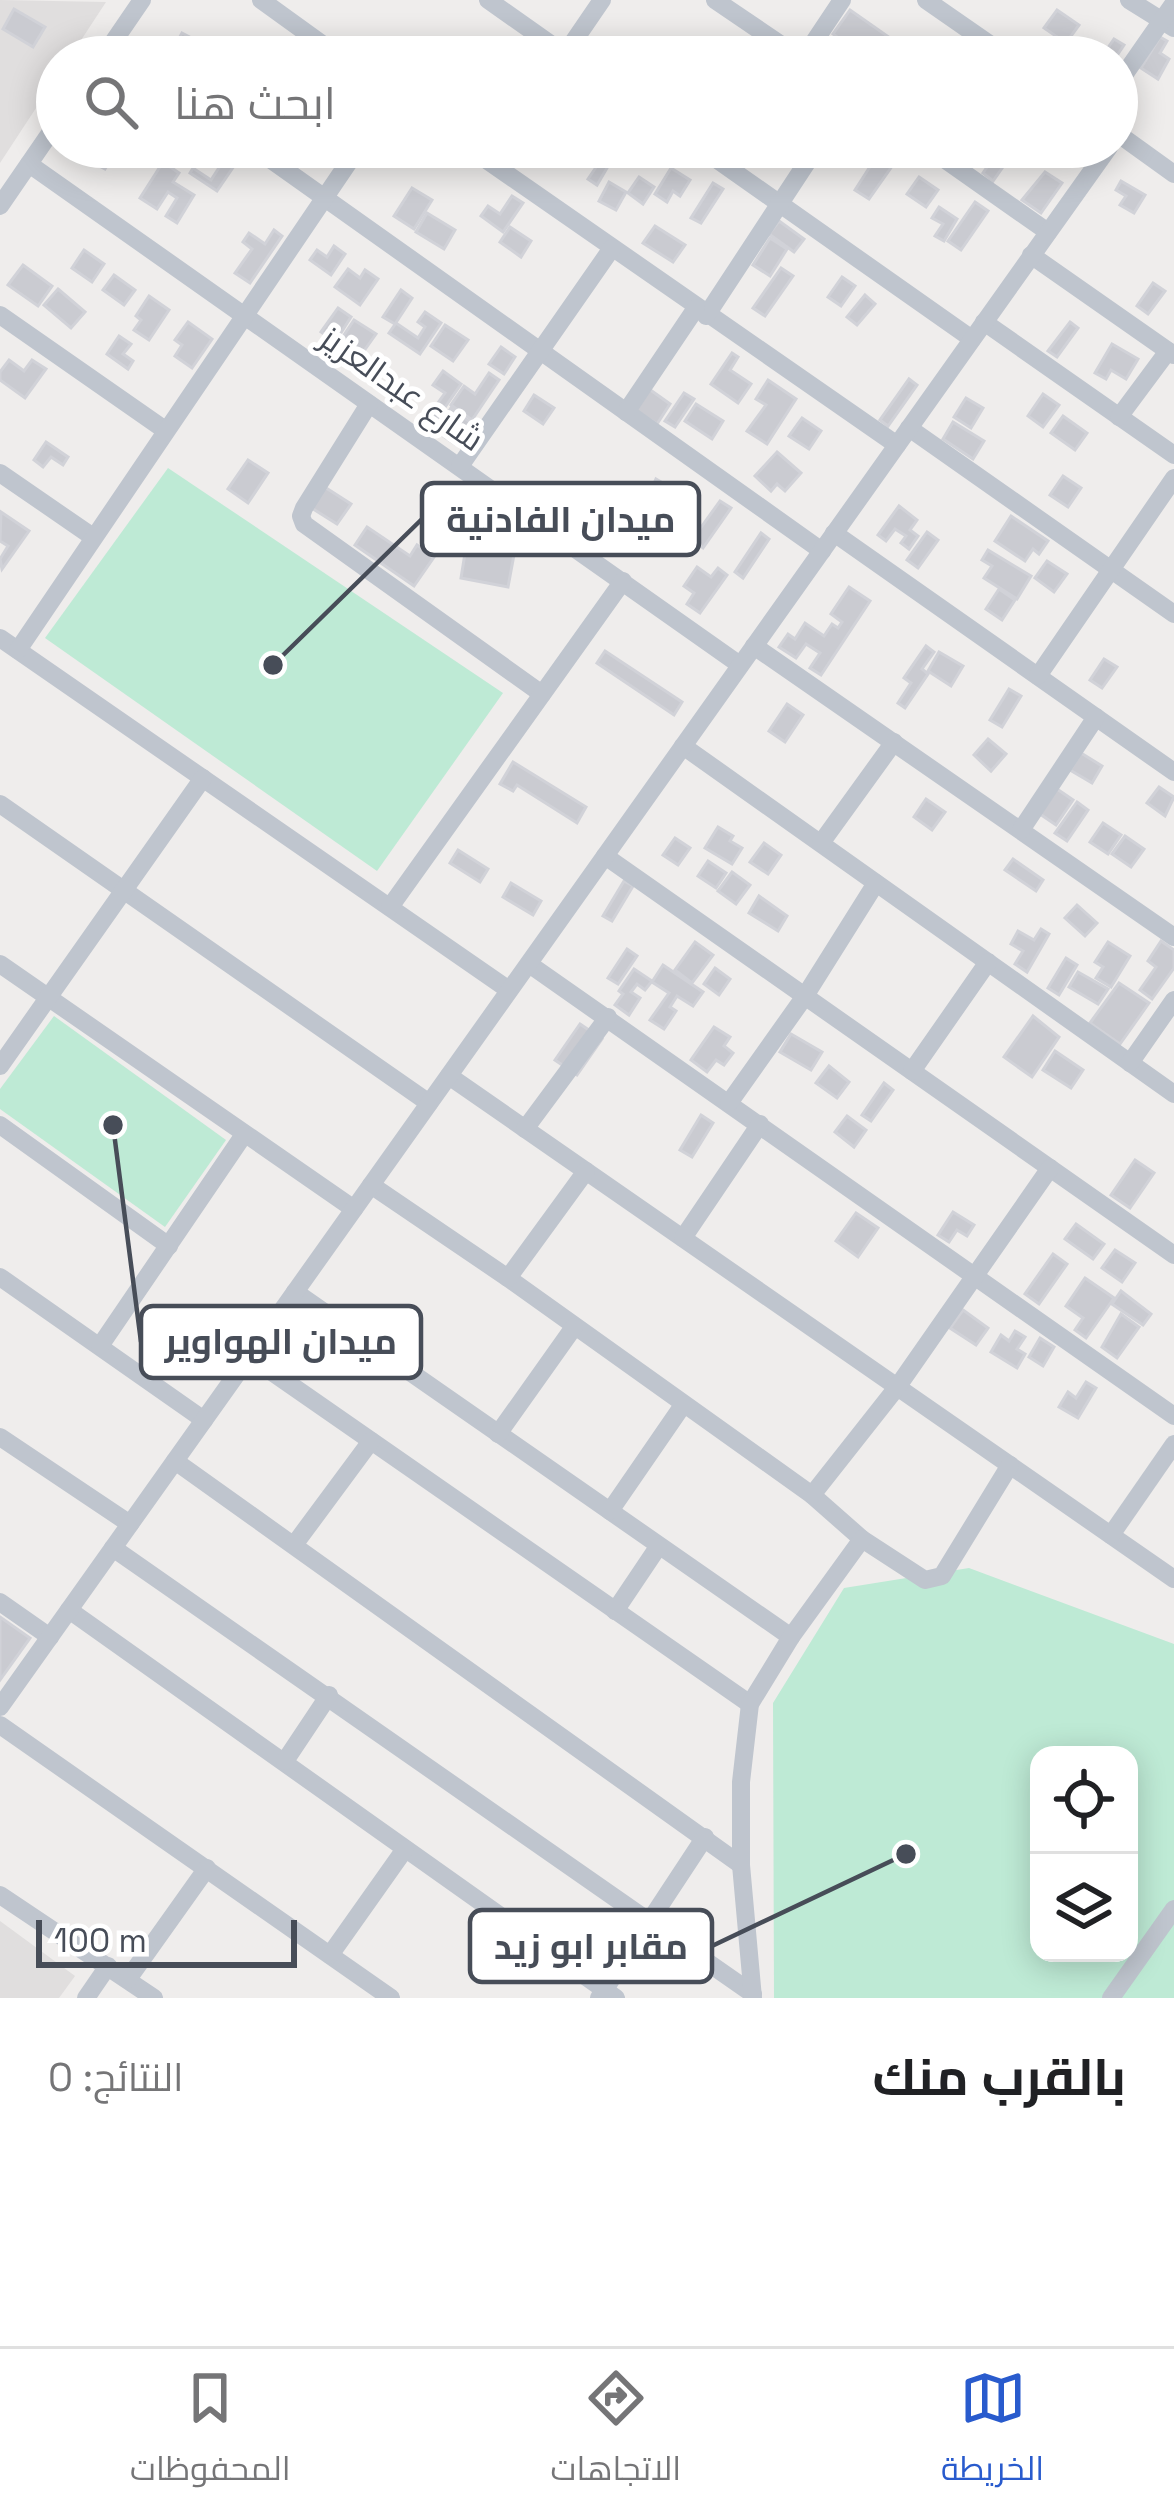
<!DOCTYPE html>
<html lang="ar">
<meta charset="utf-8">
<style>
body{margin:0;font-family:"Space Grotesk",Cairo,sans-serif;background:#f2f2f2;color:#202124;direction:rtl}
.controls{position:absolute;right:36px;bottom:36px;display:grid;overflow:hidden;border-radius:24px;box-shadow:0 6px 30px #0003}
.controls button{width:108px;height:108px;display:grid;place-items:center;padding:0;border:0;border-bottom:3px solid #e0e0e0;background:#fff;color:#202124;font:60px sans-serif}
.scale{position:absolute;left:36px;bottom:30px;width:261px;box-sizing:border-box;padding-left:12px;border:6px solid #474d58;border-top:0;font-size:33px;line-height:42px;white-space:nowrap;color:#474d58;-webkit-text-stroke:9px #fff;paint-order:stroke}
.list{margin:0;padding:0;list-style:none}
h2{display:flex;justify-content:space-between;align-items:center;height:156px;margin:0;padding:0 48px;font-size:51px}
h2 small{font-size:39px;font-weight:400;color:#757577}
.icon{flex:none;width:66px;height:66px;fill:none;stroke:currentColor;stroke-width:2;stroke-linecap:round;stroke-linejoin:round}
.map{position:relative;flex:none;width:1174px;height:1998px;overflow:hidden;direction:ltr}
.search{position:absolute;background:#fff;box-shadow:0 6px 30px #0003;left:36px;right:36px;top:36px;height:132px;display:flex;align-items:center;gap:30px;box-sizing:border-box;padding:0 42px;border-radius:66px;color:#757577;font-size:45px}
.sheet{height:348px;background:#fff}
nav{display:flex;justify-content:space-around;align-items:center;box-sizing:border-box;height:168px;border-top:3px solid #e0e0e0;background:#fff;font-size:33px;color:#757577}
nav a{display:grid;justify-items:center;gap:6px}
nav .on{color:#295bcd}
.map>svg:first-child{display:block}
</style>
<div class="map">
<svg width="1174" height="1998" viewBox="0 0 1174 1998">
<rect width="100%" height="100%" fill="#efedec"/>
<g fill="#e0dede">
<polygon points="0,0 106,2 70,57 57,57 57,76 0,163"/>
<polygon points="0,1921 75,1976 59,1998 0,1998"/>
</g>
<g fill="#beead5" fill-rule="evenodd">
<polygon points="168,468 503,693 377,871 45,638"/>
<polygon points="54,1016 226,1140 165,1227 0,1109 0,1089"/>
<path d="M969,1568L1174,1644V1998H774L773,1703L844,1588ZM1039,1755H1129V1953H1039Z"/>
</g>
<g fill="#cacbd1" stroke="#d1d2d8" stroke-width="3">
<polygon points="14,9 45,27 33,47 3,29"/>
<polygon points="850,10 893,40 881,57 865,57 833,34"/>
<polygon points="1057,10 1079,25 1066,43 1044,28"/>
<polygon points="182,33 197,41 189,57 174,57 170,55"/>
<polygon points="1160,37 1167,41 1160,53 1169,59 1158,79 1141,68"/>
<polygon points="1114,39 1124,45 1116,57 1078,54 1086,43 1103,55"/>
<polygon points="95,147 117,147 105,169 88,160"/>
<polygon points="580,147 600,147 614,156 597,185 588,179 601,160"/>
<polygon points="866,147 880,147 897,159 869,199 855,190 873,162 862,154"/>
<polygon points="1001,147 1012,154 993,181 983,173"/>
<polygon points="224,160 234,166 217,191 190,173 193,168 211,180"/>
<polygon points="163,162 179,173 173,182 194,195 177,223 166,216 177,198 168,192 157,209 140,198"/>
<polygon points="671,168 690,180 680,196 673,191 667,202 655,194"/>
<polygon points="1045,172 1062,183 1041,213 1022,200"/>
<polygon points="639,177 654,187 643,204 628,193"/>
<polygon points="919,177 938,190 926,207 907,194"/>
<polygon points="1121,181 1145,195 1134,213 1120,205 1126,196 1116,190"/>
<polygon points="609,182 626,192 616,210 599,201"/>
<polygon points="713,183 723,189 701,223 691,218"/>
<polygon points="412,188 432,200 414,229 394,216"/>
<polygon points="512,196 523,203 503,232 481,216 488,206 500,214"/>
<polygon points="975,202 988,211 961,250 948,241"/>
<polygon points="939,207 957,219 944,241 935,236 943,224 932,218"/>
<polygon points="427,213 455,230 444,249 416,232"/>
<polygon points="779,221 804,239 794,252 769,234"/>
<polygon points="655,226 685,245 673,262 643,243"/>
<polygon points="510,227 531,241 521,257 500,242"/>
<polygon points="274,230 282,236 250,283 235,273 252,249 243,242 249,233 265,244"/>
<polygon points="770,238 787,249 770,276 753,265"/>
<polygon points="334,246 345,254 331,275 310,260 317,250 327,257"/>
<polygon points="84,250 104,264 92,282 72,268"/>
<polygon points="23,265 52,286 38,306 8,285"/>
<polygon points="781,268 793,276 765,316 753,308"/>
<polygon points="348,269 360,278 365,270 378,279 360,305 335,287"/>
<polygon points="114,275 135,290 124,305 103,290"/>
<polygon points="842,277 855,286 841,306 828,297"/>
<polygon points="1153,283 1165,291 1148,314 1137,306"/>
<polygon points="58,289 85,312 71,328 44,305"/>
<polygon points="401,290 412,298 395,324 383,317"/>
<polygon points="865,295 875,304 857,325 847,317"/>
<polygon points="149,296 169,310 149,340 134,330 141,320 136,316"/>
<polygon points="338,308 351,317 335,342 321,332"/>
<polygon points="425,312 441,323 420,354 389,333 396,323 418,338 425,327 418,322"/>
<polygon points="354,320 376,334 361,355 340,341"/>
<polygon points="188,322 212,339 192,368 175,356 182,345 175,340"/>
<polygon points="1070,322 1078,328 1057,357 1048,351"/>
<polygon points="445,325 468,340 453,361 431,346"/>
<polygon points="119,336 131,344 123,354 133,361 128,369 107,354"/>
<polygon points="1112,344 1138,359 1126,379 1111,370 1106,379 1095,373"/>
<polygon points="501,347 515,357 504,374 489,364"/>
<polygon points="732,353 738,357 730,370 751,384 738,403 711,384"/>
<polygon points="9,360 24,371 32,360 46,369 25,398 0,380 0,372"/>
<polygon points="443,371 461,384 432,426 425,421 445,393 433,385"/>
<polygon points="489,373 499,380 472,420 451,405 464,386 475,394"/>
<polygon points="909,379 917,385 888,426 880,420"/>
<polygon points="768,380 796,399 767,444 747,431 766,405 756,399"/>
<polygon points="649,389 670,404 657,424 635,410"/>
<polygon points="684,393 694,399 675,427 665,421"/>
<polygon points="1043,394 1059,405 1043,427 1028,416"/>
<polygon points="534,395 554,408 543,424 524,411"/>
<polygon points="966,398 983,408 971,428 954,417"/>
<polygon points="696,404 723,421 712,439 685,421"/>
<polygon points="451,408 470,422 455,444 436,431"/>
<polygon points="1063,416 1087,433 1075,450 1051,433"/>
<polygon points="802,418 821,431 809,449 789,436"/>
<polygon points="953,422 984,441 973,459 943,439"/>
<polygon points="46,442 68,457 63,465 51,457 43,467 34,460"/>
<polygon points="777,452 801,473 785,491 777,484 771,491 755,476"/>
<polygon points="248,460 268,473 248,503 228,489"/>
<polygon points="1063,476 1081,488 1068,507 1050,495"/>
<polygon points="656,479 680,493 673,505 680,509 670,527 642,510"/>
<polygon points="323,486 351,504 337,524 310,507"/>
<polygon points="720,501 731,508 703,548 692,540"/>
<polygon points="899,506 917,520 910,530 918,536 909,549 901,543 906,536 895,529 886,541 878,535"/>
<polygon points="1,512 29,531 2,569 0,559 8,546 0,541"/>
<polygon points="1011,516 1048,541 1039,554 1033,549 1025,561 995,541"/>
<polygon points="367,527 410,556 417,545 434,557 414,586 355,545"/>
<polygon points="927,532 938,540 918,568 907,560"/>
<polygon points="761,533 769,539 743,578 735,572"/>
<polygon points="467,541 499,546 499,541 516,544 508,587 461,578"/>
<polygon points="988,550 1031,576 1017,599 984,578 992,566 982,560"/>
<polygon points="1047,561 1067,574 1054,592 1035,578"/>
<polygon points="697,567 711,577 718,568 727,575 700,613 687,604 694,593 684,586"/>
<polygon points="849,587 870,601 821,675 810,668 820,653 806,644 796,658 779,647 788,634 795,639 805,623 824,636 832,624 838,628 842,622 831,614"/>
<polygon points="999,589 1015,600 1002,620 986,609"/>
<polygon points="926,646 934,652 922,669 928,674 905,708 898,703 911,683 904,678"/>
<polygon points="605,651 682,702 674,715 597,663"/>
<polygon points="939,652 963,666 951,686 928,671"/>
<polygon points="1104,659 1117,667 1102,688 1090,680"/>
<polygon points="1009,689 1021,696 1002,727 990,720"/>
<polygon points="787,704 803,715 785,742 769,731"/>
<polygon points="988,739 1006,754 991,771 974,755"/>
<polygon points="1081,753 1102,766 1092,783 1070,770"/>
<polygon points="513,762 586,807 577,823 517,785 513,791 500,784"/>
<polygon points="1159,787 1174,797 1165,816 1147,803"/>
<polygon points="1057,789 1073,800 1056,825 1040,814"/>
<polygon points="926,799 945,812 932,830 914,817"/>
<polygon points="1077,802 1088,810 1067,841 1055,833"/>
<polygon points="1103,823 1121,835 1108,854 1090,842"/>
<polygon points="718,827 733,836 730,841 742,848 732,864 705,848"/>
<polygon points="1125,836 1144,849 1131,867 1112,854"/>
<polygon points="675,838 690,848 678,865 663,855"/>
<polygon points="764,843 781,855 768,874 750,862"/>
<polygon points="458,850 488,869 480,882 450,863"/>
<polygon points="1013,859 1043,880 1036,891 1005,870"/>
<polygon points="708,861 726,873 716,888 698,876"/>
<polygon points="732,872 750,885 736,904 718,891"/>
<polygon points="624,881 633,886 612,921 603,916"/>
<polygon points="511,883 541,901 533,915 503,897"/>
<polygon points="759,896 787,916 778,931 749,913"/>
<polygon points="1077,905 1097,923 1085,936 1065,918"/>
<polygon points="1041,929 1049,934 1027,972 1015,964 1023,951 1011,944 1018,931 1034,940"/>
<polygon points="1161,941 1174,950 1174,968 1152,999 1140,990 1156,967 1148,961"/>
<polygon points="695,942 713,955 692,983 675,970"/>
<polygon points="1108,942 1130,956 1111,987 1096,978 1103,967 1095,962"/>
<polygon points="627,949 637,956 618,984 608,978"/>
<polygon points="1066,958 1077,965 1059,995 1048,988"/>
<polygon points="663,965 703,992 693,1006 677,996 670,1007 676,1011 664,1029 650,1020 669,993 652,982"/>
<polygon points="715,968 730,979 719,995 704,984"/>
<polygon points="634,969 652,981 645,990 637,984 631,992 640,998 629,1015 615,1005 623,994 619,991"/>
<polygon points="1078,972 1108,989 1098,1004 1069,987"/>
<polygon points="1119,983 1149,1003 1120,1044 1090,1023"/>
<polygon points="1033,1016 1059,1037 1032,1077 1004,1057"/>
<polygon points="580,1024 602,1039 577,1075 555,1060"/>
<polygon points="714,1027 730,1037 724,1046 733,1053 724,1065 716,1060 707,1072 691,1060"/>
<polygon points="791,1034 822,1052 811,1070 780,1052"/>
<polygon points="1055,1051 1083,1070 1071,1088 1043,1070"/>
<polygon points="829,1066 849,1082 837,1098 816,1083"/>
<polygon points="884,1083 893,1090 871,1121 862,1115"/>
<polygon points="701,1115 713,1123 692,1157 680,1150"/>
<polygon points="847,1116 866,1130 854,1147 835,1132"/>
<polygon points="1135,1160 1154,1173 1130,1208 1111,1195"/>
<polygon points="953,1212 974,1225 967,1236 957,1230 949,1242 938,1235"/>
<polygon points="856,1213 878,1228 858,1257 836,1241"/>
<polygon points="1076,1224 1104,1244 1093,1259 1065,1239"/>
<polygon points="1115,1250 1135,1263 1122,1282 1102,1268"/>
<polygon points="1053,1254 1067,1264 1039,1304 1025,1294"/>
<polygon points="1085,1278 1114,1298 1086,1338 1075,1330 1083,1318 1066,1306"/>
<polygon points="1121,1291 1151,1314 1143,1325 1112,1304"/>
<polygon points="963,1310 988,1328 976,1345 950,1328"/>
<polygon points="1121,1314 1139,1327 1117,1358 1102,1347"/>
<polygon points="1015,1331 1025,1337 1017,1349 1025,1354 1017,1368 991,1352 1001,1335 1009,1341"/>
<polygon points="1040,1338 1054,1347 1043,1366 1029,1357"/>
<polygon points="1086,1382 1096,1388 1078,1418 1059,1407 1068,1392 1076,1398"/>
<polygon points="0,1617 30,1638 0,1680"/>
</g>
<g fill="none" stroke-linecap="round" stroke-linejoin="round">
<g stroke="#bfc5ce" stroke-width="18">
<polyline points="261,0 340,57"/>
<polyline points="488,0 569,57"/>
<polyline points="715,0 799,57"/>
<polyline points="926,0 1008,57"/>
<polyline points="1129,0 1174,28"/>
<polyline points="103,57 142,0"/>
<polyline points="563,57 602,0"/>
<polyline points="804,57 842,0"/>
<polyline points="1117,85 1174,3"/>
<polyline points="1117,133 1174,174"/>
<polyline points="253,147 822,551"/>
<polyline points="468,147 897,445"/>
<polyline points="699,147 972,339"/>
<polyline points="927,147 1048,232"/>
<polyline points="29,164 740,665"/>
<polyline points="0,206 57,123"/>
<polyline points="1031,255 1174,355"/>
<polyline points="0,315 165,430"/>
<polyline points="706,316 817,147"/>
<polyline points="984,322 1174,455"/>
<polyline points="369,404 304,508 301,516 304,524 542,694"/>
<polyline points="626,412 696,308"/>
<polyline points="1119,417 1168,351"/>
<polyline points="909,428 1174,614"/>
<polyline points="460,466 612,248"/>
<polyline points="0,473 93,537"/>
<polyline points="834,533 1174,772"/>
<polyline points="0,638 509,990"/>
<polyline points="754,646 1174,937"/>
<polyline points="18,650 359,147"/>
<polyline points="1038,676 1174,478"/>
<polyline points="683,746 1174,1094"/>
<polyline points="0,804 429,1103"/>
<polyline points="1021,830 1096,717"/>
<polyline points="821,843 894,742"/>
<polyline points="605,856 1174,1255"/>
<polyline points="390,907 623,581"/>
<polyline points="0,964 354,1209"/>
<polyline points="529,964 1174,1416"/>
<polyline points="1130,1063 1174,1000"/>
<polyline points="0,1066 203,778"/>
<polyline points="912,1071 988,962"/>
<polyline points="449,1076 1174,1579"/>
<polyline points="729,1103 805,996 876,883"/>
<polyline points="0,1125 169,1246"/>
<polyline points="525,1129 608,1017"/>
<polyline points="371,1185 508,1278 812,1495 862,1539 925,1580 942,1576 1010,1465"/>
<polyline points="683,1238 760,1124"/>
<polyline points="0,1277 204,1420"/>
<polyline points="508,1278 586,1171"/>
<polyline points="295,1292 791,1637"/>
<polyline points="100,1346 243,1136"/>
<polyline points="249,1356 750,1704"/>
<polyline points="498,1434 574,1327"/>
<polyline points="0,1437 130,1524"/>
<polyline points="175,1461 741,1865"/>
<polyline points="812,1495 898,1386 1050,1168"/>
<polyline points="610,1511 683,1405"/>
<polyline points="1111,1535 1174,1444"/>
<polyline points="294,1545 371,1441"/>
<polyline points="113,1548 753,1994"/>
<polyline points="0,1602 50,1637"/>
<polyline points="69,1610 616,1998"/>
<polyline points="615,1611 658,1547"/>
<polyline points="0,1707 1109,147"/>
<polyline points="0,1725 391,1998"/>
<polyline points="285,1761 329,1695"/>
<polyline points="0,1895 154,1998"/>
<polyline points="330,1955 405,1849"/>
<polyline points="128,1979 207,1868"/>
<polyline points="86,1998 108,1966"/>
<polyline points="599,1998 705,1837"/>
<polyline points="753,1998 741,1865 741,1782 750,1704 791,1637 862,1539"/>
<polyline points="1111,1998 1174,1909"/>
</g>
</g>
<g text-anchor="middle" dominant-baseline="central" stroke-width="10" stroke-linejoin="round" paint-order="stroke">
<g font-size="33" fill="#474d58" stroke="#fff">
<text transform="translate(402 389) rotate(35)">شارع عبدالعزيز</text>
</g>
</g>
<path fill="none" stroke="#474d58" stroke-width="4.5" d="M273 665L422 519M113 1125L141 1342M906 1854L712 1946"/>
<g fill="#474d58" stroke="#fff" stroke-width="4.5">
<circle cx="273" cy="665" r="12"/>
<circle cx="113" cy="1125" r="12"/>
<circle cx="906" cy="1854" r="12"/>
</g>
<g fill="#fff" stroke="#474d58" stroke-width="4.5">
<rect x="422" y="483" width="277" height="72" rx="12"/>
<rect x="141" y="1306" width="280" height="72" rx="12"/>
<rect x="470" y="1910" width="242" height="72" rx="12"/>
</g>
<g font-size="36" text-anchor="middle" font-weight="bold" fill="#474d58">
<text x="561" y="532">ميدان الفادنية</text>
<text x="281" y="1354">ميدان الهواوير</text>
<text x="591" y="1959">مقابر ابو زيد</text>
</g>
</svg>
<div class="controls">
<button><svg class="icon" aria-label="locate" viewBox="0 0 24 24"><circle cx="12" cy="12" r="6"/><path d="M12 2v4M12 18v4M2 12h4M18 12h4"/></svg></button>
<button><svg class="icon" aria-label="layers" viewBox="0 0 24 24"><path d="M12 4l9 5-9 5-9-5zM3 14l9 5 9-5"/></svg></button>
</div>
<div class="scale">100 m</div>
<div class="search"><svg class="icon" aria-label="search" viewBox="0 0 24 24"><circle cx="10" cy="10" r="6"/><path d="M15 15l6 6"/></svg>ابحث هنا</div>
</div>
<section class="sheet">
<h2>بالقرب منك<small>النتائج: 0</small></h2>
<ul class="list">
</ul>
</section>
<nav>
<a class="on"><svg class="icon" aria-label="map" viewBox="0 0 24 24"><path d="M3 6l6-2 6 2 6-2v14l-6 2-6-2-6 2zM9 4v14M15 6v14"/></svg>الخريطة</a>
<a><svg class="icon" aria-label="directions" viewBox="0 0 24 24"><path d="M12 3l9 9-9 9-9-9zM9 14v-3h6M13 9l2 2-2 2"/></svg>الاتجاهات</a>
<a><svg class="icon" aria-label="saved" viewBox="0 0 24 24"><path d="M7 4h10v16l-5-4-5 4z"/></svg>المحفوظات</a>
</nav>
